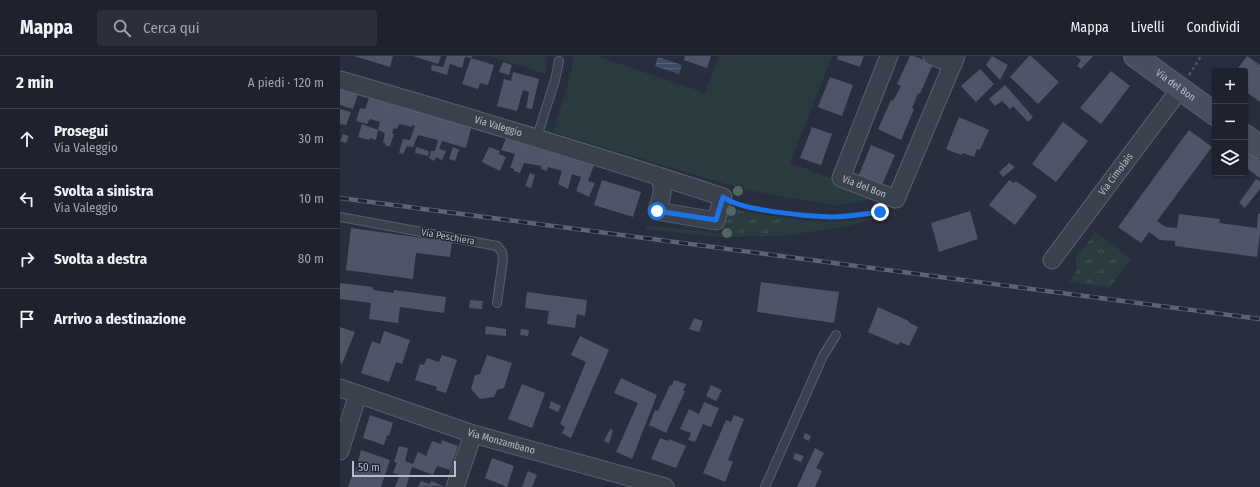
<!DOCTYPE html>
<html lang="it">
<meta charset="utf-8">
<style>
body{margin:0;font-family:"Fira Sans Condensed",sans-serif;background:#2b2f3a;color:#f1f3f6}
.controls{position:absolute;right:12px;top:12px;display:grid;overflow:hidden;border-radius:4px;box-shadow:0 1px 3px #0004}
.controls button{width:36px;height:36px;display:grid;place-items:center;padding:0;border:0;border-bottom:1px solid #3c3f4a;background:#1e222e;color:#f1f3f6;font:20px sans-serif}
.scale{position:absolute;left:12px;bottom:10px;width:104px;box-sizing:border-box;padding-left:4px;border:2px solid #b7bcc8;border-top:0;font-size:11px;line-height:14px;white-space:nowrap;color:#b7bcc8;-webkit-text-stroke:3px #202532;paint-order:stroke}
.stop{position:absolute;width:12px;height:12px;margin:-9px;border:3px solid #1a73e8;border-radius:50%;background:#fff}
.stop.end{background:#1a73e8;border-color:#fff;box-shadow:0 1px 4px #0008}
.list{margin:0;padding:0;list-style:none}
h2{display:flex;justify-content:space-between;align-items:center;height:52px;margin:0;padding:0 16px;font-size:17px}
h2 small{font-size:13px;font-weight:400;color:#a1a4aa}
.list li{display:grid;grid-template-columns:26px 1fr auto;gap:12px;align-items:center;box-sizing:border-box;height:60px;padding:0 16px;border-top:1px solid #3c3f4a}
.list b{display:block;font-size:15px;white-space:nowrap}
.list p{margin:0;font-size:13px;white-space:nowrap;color:#a1a4aa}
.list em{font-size:13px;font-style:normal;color:#a1a4aa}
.icon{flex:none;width:22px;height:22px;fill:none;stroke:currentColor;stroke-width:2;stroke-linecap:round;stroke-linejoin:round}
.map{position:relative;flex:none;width:920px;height:431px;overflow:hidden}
header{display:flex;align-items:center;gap:24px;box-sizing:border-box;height:56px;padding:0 20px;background:#1e222e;border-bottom:1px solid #3c3f4a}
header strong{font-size:19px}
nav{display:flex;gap:22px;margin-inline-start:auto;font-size:14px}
.search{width:280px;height:36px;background:#2b2f3a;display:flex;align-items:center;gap:10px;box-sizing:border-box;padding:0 14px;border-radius:4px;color:#a1a4aa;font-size:15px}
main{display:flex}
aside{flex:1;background:#1e222e}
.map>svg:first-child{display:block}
</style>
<header>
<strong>Mappa</strong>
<div class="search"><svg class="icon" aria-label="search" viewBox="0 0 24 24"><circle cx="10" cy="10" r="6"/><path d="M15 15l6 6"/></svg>Cerca qui</div>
<nav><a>Mappa</a><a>Livelli</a><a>Condividi</a></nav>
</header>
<main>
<aside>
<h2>2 min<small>A piedi · 120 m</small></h2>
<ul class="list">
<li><svg class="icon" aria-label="ahead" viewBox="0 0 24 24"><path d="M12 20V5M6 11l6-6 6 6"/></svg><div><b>Prosegui</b><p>Via Valeggio</p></div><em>30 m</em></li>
<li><svg class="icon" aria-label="left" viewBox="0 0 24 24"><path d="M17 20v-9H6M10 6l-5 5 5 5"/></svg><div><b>Svolta a sinistra</b><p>Via Valeggio</p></div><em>10 m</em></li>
<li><svg class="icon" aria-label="right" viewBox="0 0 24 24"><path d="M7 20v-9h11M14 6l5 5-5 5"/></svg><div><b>Svolta a destra</b></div><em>80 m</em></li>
<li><svg class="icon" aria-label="arrive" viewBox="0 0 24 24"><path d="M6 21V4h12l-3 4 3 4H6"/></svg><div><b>Arrivo a destinazione</b></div></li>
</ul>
</aside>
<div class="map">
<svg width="920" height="431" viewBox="0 0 920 431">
<defs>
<pattern id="park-tufts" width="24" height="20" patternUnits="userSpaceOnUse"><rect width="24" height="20" fill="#2a3b3f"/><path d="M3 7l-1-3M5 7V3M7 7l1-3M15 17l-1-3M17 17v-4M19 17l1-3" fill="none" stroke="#475559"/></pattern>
<pattern id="water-rules" width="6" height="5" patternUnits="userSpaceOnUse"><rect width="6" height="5" fill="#3f4a64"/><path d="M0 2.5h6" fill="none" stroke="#586279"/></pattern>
</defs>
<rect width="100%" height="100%" fill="#282e3d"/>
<g fill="#2a3b3f">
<polygon points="149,0 206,0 206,18"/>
<polygon points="233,0 256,0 365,37 379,0 492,0 450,107 540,140 516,147 493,149 438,140 396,131 213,76 231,18"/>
<path d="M562,156L508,170L443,180L446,162C490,169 518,165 562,156Z"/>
<polygon points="307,169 381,178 380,181 305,173"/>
</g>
<g fill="url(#park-tufts)">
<polygon points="389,153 446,162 443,180 380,181"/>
<polygon points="756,176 791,203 770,231 729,226 737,214 736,201"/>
</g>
<polygon fill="url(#water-rules)" points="318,1 342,9 339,18 315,10"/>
<g fill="#4e5566">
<polygon points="14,0 53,0 50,11"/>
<polygon points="73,0 101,0 98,8"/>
<polygon points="107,0 132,0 131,2 154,9 148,29 140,27 138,33 122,28 131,2 125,1 122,12 110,8 107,19 91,14 92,9 103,11"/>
<polygon points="345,0 371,0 367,12 344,4"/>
<polygon points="498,0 524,0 520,11 497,3"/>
<polygon points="570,0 574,0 593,8 580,38 578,37 572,52 574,53 561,84 538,73 551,44 553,45 561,30 557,28"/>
<polygon points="652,0 668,9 660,24 646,9"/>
<polygon points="689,0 691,0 719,26 698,48 670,21"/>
<polygon points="736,0 753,0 741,13 737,10 741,4"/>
<polygon points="907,0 920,9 920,46 905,35 905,15 896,15"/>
<polygon points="163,6 172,9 169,19 159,16"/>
<polygon points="640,13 654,28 636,46 621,30"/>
<polygon points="771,15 790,30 761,68 740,52"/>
<polygon points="173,16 199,23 192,53 186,52 189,36 183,34 177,55 157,50 164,23 171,25"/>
<polygon points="490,21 513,29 502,60 478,51"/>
<polygon points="665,29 693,61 688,66 673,50 670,53 662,45 655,50 649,43"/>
<polygon points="0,32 18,38 13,53 0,49"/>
<polygon points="29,42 132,69 126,92 102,85 99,93 106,95 102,104 96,101 94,105 89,102 91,95 95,95 98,84 78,79 73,91 67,90 63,98 59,97 63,83 70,84 75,70 72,69 72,71 59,68 57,73 54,72 52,77 54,78 50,90 46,90 46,88 43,86 45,77 38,74 40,66 30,63 27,68 16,65 20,52 25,53"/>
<polygon points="0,53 11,56 6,69 0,68"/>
<polygon points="619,61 649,74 640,94 637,93 634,101 623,97 621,99 606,93"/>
<polygon points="723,66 748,85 716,126 692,108"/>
<polygon points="22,68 38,74 36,84 30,82 29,84 18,81"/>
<polygon points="472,71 492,78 481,109 460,102"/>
<polygon points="849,74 872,91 817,165 826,171 837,172 839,158 880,163 879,167 917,172 918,158 920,158 920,177 917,201 835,190 835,185 820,184 809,176 801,187 778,171"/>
<polygon points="3,78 9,80 6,87 0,85"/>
<polygon points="167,80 254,109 248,125 255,127 249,141 236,135 241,121 232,118 228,133 218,128 222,115 208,111 207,115 201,113 201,110 184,107 180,117 174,115 174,113 170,112 175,98 161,94"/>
<polygon points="531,89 555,99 542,129 519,119"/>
<polygon points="76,91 89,95 88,100 75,97"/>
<polygon points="113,91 119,94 115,105 109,103"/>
<polygon points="149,91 160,95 159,98 166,101 160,115 142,106"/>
<polygon points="905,94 920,104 920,122 905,111"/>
<polygon points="669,107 675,111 663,121 659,116"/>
<polygon points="190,117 195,119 191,132 185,130"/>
<polygon points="916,123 920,125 920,133 905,152 899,147"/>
<polygon points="262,124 301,136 293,161 254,149"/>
<polygon points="669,124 674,127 676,125 697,140 675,169 649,149"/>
<polygon points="630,155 638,183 599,196 591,167"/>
<polygon points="11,172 112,186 110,201 76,197 73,223 6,214"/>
<polygon points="421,226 499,236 494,267 417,256"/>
<polygon points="0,227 33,231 33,234 54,237 54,234 106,241 104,257 60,251 58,267 29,263 31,247 0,243"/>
<polygon points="187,236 247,244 245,260 237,258 235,272 207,268 209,255 185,252"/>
<polygon points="130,244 143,245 142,253 129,252"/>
<polygon points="538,251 569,265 568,266 578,271 569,290 560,286 558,289 528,276"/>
<polygon points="354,262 363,265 359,276 349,273"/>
<polygon points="146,270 166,273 166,280 145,278"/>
<polygon points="0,271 15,276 2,308 0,307"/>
<polygon points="181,273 189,274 188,280 180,279"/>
<polygon points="44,275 70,284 62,308 56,306 49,326 21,317 32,285 40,288"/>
<polygon points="240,280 269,294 231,382 222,377 225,371 220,368 246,306 231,299"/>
<polygon points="102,299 117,304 106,337 96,334 97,331 75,324 80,308 84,309 87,302 99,306"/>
<polygon points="147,299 172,307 164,332 157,334 154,341 140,343 131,333 135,319 140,318"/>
<polygon points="281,322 317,339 292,403 276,396 298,347 274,337"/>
<polygon points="334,324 346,328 343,335 345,335 326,377 309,369 315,354 318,355 330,329 332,330"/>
<polygon points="182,328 205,337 192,372 168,363"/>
<polygon points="371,329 382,334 376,345 366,340"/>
<polygon points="211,345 221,350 218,356 209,352"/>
<polygon points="364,346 379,352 371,371 363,368 355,386 348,384 351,377 340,373 349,353 359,358"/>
<polygon points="30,359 53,367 49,380 47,379 44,389 23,382"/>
<polygon points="394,359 404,363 388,404 393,406 385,426 363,417 386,364 391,366"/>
<polygon points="270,373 273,374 269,388 264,385"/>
<polygon points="465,377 471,380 469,385 463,382"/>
<polygon points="320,382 328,385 329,383 346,390 336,412 311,403"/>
<polygon points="102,384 118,390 110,414 97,410 93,419 72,411 66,431 55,431 60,419 53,417 57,407 54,406 59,390 68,392 65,405 73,408 78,396 86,400 92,385 101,388"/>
<polygon points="475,392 484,397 476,412 482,415 475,431 457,431"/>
<polygon points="21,394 50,404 41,431 8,431 12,420 14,420"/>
<polygon points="455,397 464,400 461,406 453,403"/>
<polygon points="152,402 174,410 167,431 145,422"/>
<polygon points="188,415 197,419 192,431 182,431"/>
<polygon points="81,425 90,428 91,425 104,430 78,431"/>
</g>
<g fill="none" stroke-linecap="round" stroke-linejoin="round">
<defs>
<g id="lane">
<polyline points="197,81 215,24 219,5"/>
<polyline points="0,161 157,190 162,196 163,203 157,247"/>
<polyline points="425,431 483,300 496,279"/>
</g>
<g id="street">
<path id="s1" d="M549,0L501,122L556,143L616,0"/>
<polyline points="592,0 613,8"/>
<path id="s2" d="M0,24C128,61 256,99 383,141L376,165L317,155C321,142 327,130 316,119"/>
<path id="s3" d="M712,204L840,33"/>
<path id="s4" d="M0,332L133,378L325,431"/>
<polyline points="0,395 18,338"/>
<polyline points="115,431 133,378"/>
</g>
<g id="secondary">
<path id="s5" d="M795,0L875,58"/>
<polyline points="905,80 920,91"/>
</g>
</defs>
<use href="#lane" stroke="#595e6b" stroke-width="10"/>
<use href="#street" stroke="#595e6b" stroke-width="19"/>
<use href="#secondary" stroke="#595e6b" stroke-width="24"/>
<g stroke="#49585d" stroke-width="2.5" stroke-dasharray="3 3" stroke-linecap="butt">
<polyline points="849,19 861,0"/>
<path d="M395,148C429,156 511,168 543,155"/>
</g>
<use href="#lane" stroke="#3b404d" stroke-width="8"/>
<use href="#street" stroke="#3b404d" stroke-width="17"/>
<use href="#secondary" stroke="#4a4f60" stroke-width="22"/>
<defs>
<polyline id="rail" points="0,142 920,263"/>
</defs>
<use href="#rail" stroke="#5e6474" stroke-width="4.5"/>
<use href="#rail" stroke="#202532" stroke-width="3" stroke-dasharray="9" stroke-linecap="butt"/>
</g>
<g fill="#506861">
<circle cx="398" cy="135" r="5"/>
<circle cx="391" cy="155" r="5"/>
<circle cx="387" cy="177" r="5"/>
</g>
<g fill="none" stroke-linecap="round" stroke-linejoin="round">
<path stroke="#1a73e8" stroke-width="5" d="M317,155L376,164L383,141C402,155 466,160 491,161C507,161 524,158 540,156"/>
</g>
<g text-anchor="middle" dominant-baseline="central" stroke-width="3" stroke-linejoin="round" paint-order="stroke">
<g font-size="10" fill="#b7bcc8" stroke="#202532">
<text stroke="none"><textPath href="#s5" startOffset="50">Via del Bon</textPath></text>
<text stroke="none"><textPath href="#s2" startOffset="165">Via Valeggio</textPath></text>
<text stroke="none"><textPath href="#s3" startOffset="107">Via Cimolais</textPath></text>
<text stroke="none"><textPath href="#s1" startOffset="156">Via del Bon</textPath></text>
<text transform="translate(108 181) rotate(10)">Via Peschiera</text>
<text stroke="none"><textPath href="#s4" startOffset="170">Via Monzambano</textPath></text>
</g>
</g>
</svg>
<div class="controls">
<button>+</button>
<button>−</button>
<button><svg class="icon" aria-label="layers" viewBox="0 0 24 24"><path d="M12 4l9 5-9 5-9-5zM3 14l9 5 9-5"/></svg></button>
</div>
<div class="scale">50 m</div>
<div class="stop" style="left:317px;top:155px"></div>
<div class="stop end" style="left:540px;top:156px"></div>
</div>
</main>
